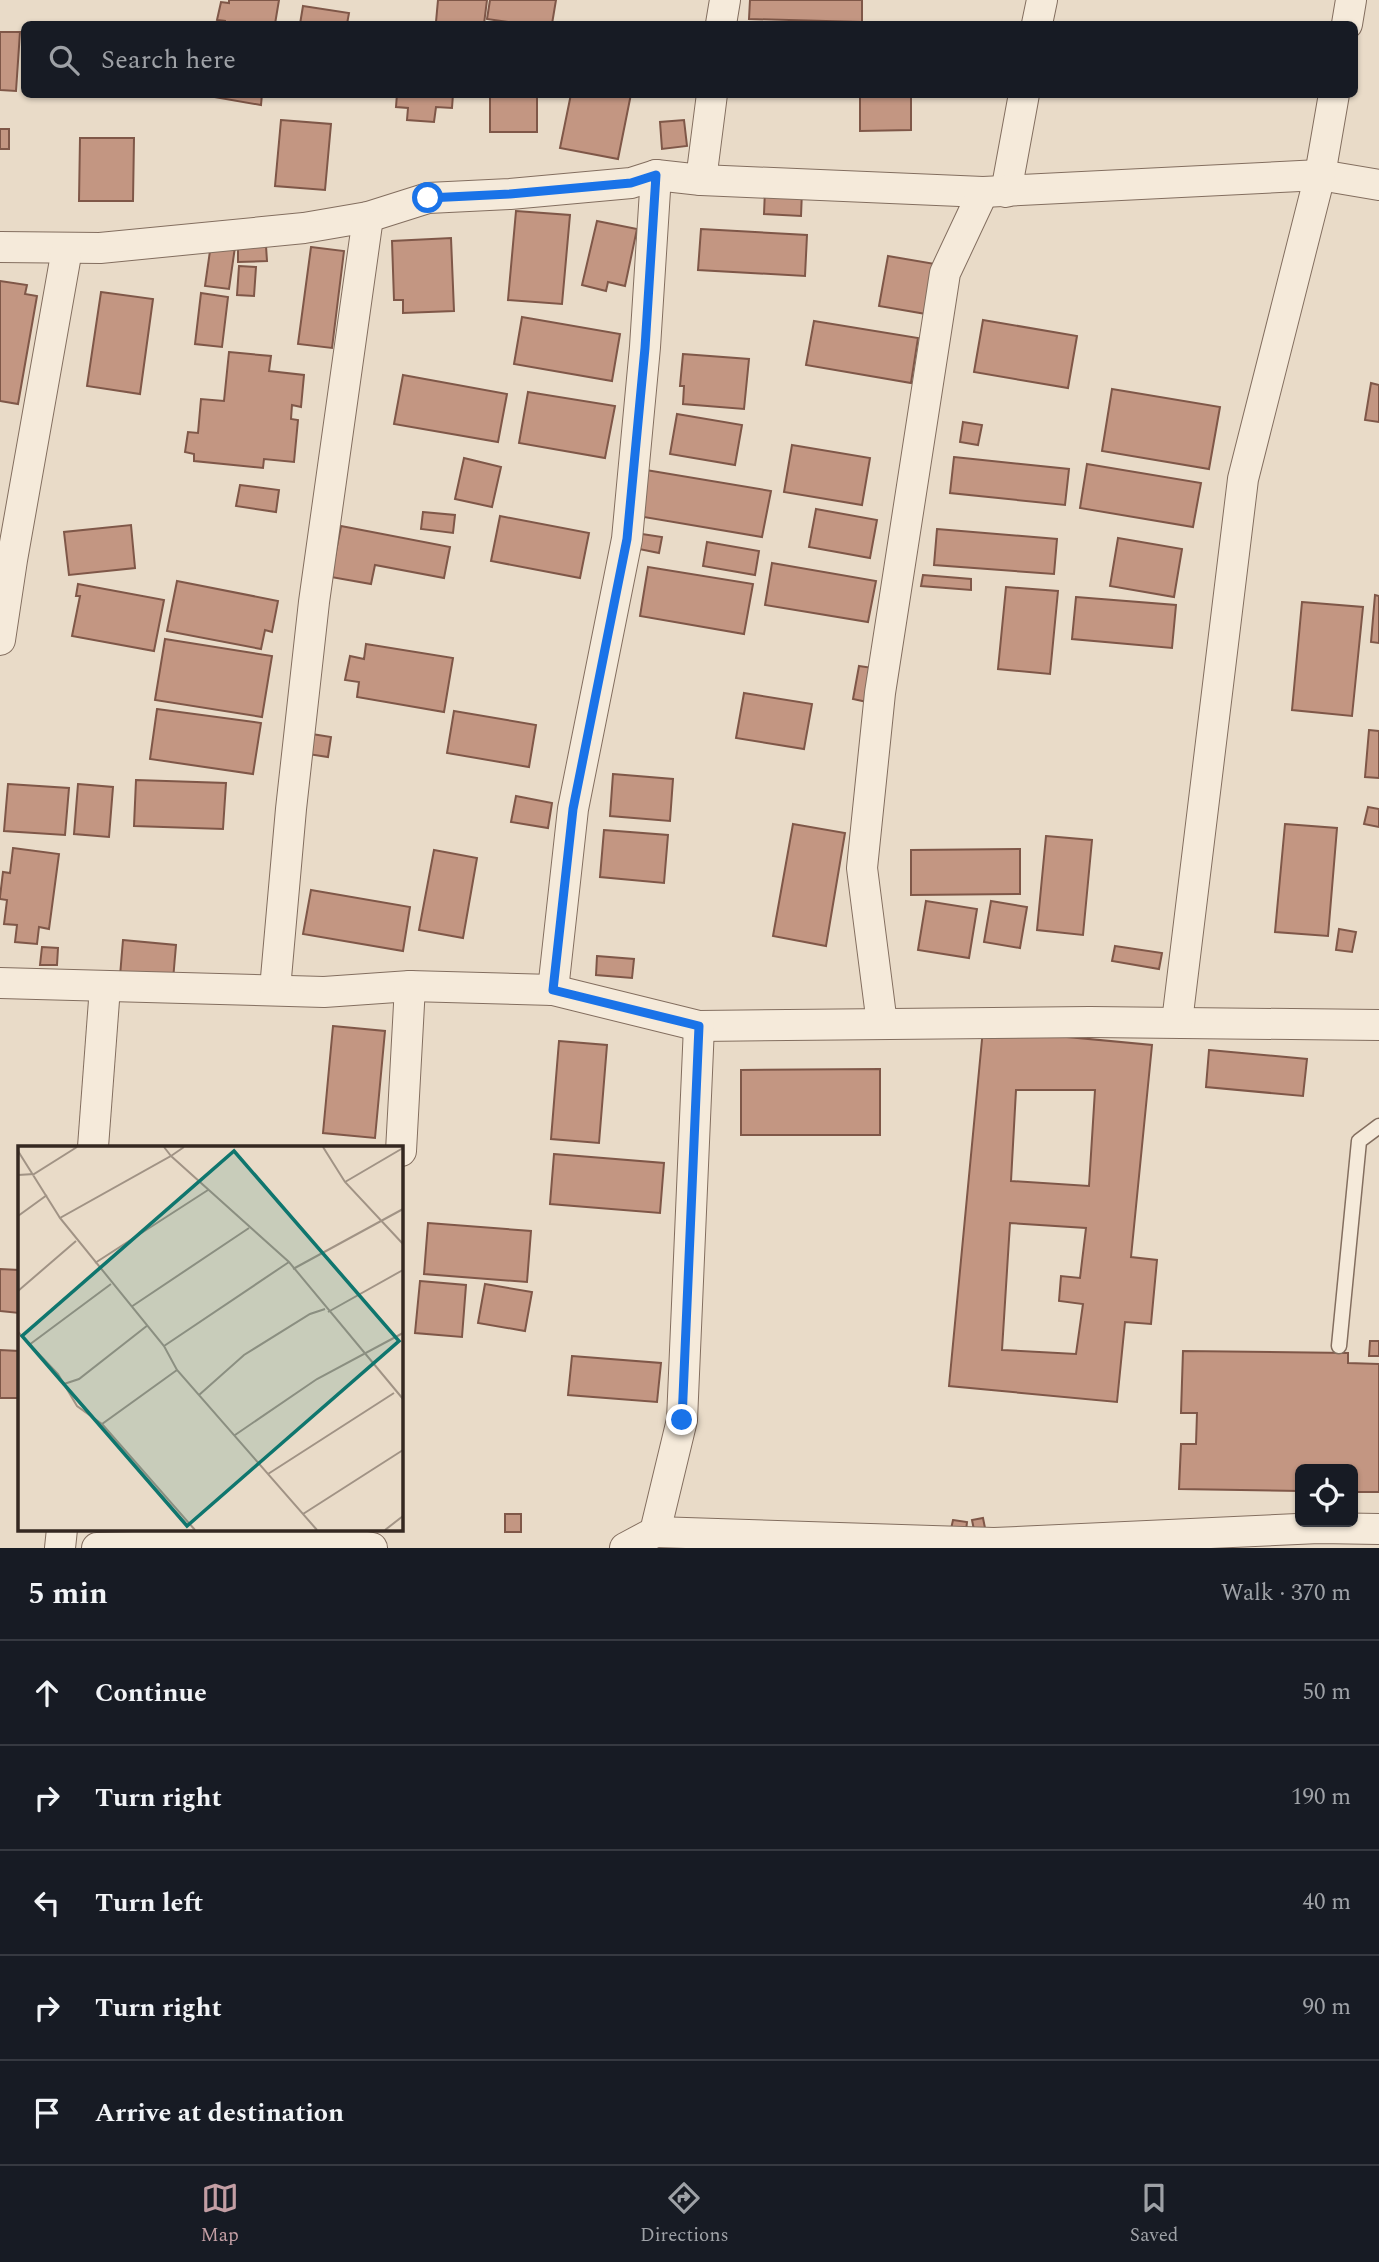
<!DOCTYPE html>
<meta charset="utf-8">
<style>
body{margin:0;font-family:Spectral,serif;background:#20242c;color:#f1f3f6}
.controls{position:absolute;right:21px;bottom:21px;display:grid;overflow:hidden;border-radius:10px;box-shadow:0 2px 5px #0004}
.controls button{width:63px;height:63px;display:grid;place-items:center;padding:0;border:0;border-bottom:2px solid #363941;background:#171b24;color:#f1f3f6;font:35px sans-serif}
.stop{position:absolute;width:21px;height:21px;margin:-16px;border:5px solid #1a73e8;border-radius:50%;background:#fff}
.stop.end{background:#1a73e8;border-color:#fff;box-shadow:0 2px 7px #0008}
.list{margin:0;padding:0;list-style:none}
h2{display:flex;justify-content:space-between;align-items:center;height:91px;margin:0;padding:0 28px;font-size:30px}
h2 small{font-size:23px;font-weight:400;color:#9ea1a6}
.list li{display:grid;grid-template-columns:46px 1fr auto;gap:21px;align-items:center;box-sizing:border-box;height:105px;padding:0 28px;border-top:2px solid #363941}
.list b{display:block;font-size:26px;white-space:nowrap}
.list em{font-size:23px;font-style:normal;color:#9ea1a6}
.icon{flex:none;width:38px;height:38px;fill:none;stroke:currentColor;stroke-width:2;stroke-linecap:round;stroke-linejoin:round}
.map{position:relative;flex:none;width:1379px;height:1548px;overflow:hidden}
.search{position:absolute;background:#171b24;box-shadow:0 2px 5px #0004;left:21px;right:21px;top:21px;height:77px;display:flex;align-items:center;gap:18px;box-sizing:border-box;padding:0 24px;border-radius:10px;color:#9ea1a6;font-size:26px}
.sheet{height:616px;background:#171b24}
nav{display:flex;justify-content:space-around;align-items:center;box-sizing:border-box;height:98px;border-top:2px solid #363941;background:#171b24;font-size:19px;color:#9ea1a6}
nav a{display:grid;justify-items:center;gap:4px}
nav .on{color:#c39ea4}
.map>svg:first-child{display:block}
</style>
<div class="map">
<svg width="1379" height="1548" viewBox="0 0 1379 1548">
<rect width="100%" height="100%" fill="#e9dbc8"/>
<g fill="#c39682" stroke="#7f5748" stroke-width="2" fill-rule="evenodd">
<polygon points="229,0 279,0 275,24 225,24 225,21 217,20 221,2 229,3"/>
<polygon points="438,0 487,0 484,24 436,22"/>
<polygon points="490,0 556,0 552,24 521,24 487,19"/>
<polygon points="750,0 862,0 862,22 749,19"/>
<polygon points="303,6 349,13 347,24 300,24"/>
<polygon points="0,32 20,32 16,91 0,90"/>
<polygon points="214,94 262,94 261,105 214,97"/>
<polygon points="397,94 453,94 452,108 436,107 434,122 407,120 408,108 396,107"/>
<rect x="490" y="94" width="47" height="38"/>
<polygon points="571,94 631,94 618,159 560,148"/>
<polygon points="860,94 911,94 911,130 860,131"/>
<polygon points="281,120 331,124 325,190 275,186"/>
<polygon points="684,120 687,146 662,149 660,122"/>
<rect x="0" y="129" width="9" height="20"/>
<polygon points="80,138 134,138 133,201 79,201"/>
<polygon points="765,189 802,191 801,216 764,214"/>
<polygon points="516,211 570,215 562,304 508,300"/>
<polygon points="597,221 637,229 625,286 608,282 606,291 582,285"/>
<polygon points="701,229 807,235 805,276 698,270"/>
<polygon points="451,238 454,311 403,313 403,300 394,300 392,241"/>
<polygon points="211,244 235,247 229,289 205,286"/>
<polygon points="238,246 266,246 267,261 238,262"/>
<polygon points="311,247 344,251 332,348 298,344"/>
<polygon points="888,256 935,264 926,314 879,306"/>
<polygon points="239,266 256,267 254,296 237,295"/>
<polygon points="0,281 27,285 25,294 37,296 18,404 0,401"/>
<polygon points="101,292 153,299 140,394 87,386"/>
<polygon points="201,293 228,297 222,347 195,344"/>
<polygon points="522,317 620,334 612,381 514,364"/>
<polygon points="983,320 1077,336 1068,388 974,372"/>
<polygon points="814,321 918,338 911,383 806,365"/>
<polygon points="229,352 271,356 269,371 304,375 301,407 292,405 291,419 298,420 294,462 264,459 263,468 194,461 194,454 185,452 188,432 198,433 201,399 224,401"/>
<polygon points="683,354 749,359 744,409 683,404 684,386 680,386"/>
<polygon points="403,375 507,394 498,442 394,424"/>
<polygon points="1371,383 1379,385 1379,422 1365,420"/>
<polygon points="1112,389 1220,407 1209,469 1102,451"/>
<polygon points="528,392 615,406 605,458 519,443"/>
<polygon points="677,414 742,425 735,465 670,454"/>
<polygon points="963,422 982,425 978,445 960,442"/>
<polygon points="792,445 870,458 862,505 784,492"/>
<polygon points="954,457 1069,469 1065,505 950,493"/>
<polygon points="464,458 501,467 492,507 455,499"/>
<polygon points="1087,464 1201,483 1193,527 1080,508"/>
<polygon points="646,470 771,491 762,537 638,516"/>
<polygon points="240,485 279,490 276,512 236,506"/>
<polygon points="816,509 877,520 870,558 809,547"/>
<polygon points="423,512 455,515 453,533 421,529"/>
<polygon points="500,516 589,533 580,578 491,561"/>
<polygon points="131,525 135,568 69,575 64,532"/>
<polygon points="341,526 450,547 444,578 375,565 371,584 331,577"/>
<polygon points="937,529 1057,539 1054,574 934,565"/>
<polygon points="642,534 662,537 659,553 639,549"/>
<polygon points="1118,538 1182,549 1174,597 1110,586"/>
<polygon points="707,542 759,551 755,575 703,566"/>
<polygon points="772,563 876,581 868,622 765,605"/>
<polygon points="648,567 753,584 744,634 640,616"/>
<polygon points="923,575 971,579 971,590 921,586"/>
<polygon points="177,581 278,601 272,632 265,630 261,649 167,631"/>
<polygon points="78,584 164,600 154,651 72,636 80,596 76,596"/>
<polygon points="1006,587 1058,591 1050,674 998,669"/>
<polygon points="1375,595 1379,596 1379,643 1371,642"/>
<polygon points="1076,597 1176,605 1172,648 1072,639"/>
<polygon points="1302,602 1363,607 1352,716 1292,710"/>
<polygon points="165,639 272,656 262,717 155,700"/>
<polygon points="366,644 453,658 444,712 357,697 359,682 345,680 350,656 364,659"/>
<polygon points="859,666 873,668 867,702 853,699"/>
<polygon points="744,693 812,704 804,749 736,738"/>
<polygon points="157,709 261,723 253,774 150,759"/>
<polygon points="454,711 536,725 529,767 447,753"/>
<polygon points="1369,730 1379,731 1379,778 1365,777"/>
<polygon points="312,734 331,737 328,757 308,754"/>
<polygon points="613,774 673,779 670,821 610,816"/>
<polygon points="136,780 226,783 223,829 134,826"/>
<polygon points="8,784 69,788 65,835 4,831"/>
<polygon points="78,784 113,787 109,837 74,834"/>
<polygon points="516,796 552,803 548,828 511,822"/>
<polygon points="1368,807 1379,809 1379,827 1364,824"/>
<polygon points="793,824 845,833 826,946 773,936"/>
<polygon points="1285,824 1337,828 1328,936 1275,932"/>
<polygon points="604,830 668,835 664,883 600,877"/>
<polygon points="1046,836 1092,840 1083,935 1037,930"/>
<polygon points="13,848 59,854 49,929 39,927 37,944 15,942 17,925 4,924 7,900 0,899 0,897 3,872 10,873"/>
<polygon points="1020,849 1020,894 911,895 911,850"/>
<polygon points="434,850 477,858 463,938 419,930"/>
<polygon points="311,890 410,907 403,951 303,934"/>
<polygon points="926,901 977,909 969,958 918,950"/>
<polygon points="991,901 1027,907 1020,948 984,942"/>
<polygon points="1339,929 1356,932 1352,952 1336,950"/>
<polygon points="123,940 176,945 173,980 120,976"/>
<polygon points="1115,946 1162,953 1159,969 1112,961"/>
<polygon points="42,947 58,948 57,965 40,965"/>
<polygon points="597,956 634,959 632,978 596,975"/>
<polygon points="333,1026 385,1031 375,1138 323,1133"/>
<path d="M983,1029L1152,1045L1131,1257L1157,1260L1151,1324L1125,1322L1117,1402L949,1386ZM1016,1090H1095L1089,1186L1011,1181ZM1010,1223L1086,1228L1080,1278L1061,1276L1059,1301L1083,1304L1076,1354L1002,1350Z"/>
<polygon points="559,1041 607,1045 599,1143 551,1139"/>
<polygon points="1209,1050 1307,1059 1303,1096 1206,1087"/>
<polygon points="880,1069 880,1135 741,1135 741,1070"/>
<polygon points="554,1154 664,1163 660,1213 550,1204"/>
<polygon points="428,1223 531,1231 527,1282 424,1274"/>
<polygon points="0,1269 19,1270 19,1313 0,1311"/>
<polygon points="420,1281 466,1285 462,1337 415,1333"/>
<polygon points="485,1284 532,1292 525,1331 478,1323"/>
<polygon points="1370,1341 1379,1341 1379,1356 1369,1356"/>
<polygon points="0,1350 19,1351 19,1398 0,1398"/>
<polygon points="1183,1351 1348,1353 1348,1363 1379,1364 1379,1492 1353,1492 1353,1469 1300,1469 1300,1491 1179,1489 1181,1444 1196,1444 1197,1413 1181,1413"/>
<polygon points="572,1356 661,1363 657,1402 568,1395"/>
<rect x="505" y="1514" width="16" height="18"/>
<polygon points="983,1518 985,1528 974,1530 972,1520"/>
<polygon points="953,1520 967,1522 966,1531 951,1529"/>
</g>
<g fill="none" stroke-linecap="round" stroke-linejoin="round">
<defs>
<polyline id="lane" points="1339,1346 1359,1141 1379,1126"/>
<g id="street">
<polyline points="721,24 725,0"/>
<polyline points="1037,24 1042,0"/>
<polyline points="1347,24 1351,0"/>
<polyline points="701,180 712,94"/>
<polyline points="1006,192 1024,94"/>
<polyline points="0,247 100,248 304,228 368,217 428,198 510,194 631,183 656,175 701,180 983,192 1320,175 1379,185"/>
<polyline points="0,640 12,560 67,249"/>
<polyline points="0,983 324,992 410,986 553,990 699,1026 1090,1022 1379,1025"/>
<polyline points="275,989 291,809 314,602 368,217"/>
<polyline points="553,990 573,809 627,539 645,347 656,175"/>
<polyline points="1177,1022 1243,479 1320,175 1334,94"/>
<polyline points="882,1024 862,868 880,693 945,273 983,192"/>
<polyline points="93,1147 105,987"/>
<polyline points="401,1151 410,986"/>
<polyline points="655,1532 994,1543 1319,1528 1379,1529"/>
<polyline points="60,1548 62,1529"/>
<polyline points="97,1548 172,1546 287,1533 372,1548"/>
<polyline points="625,1548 655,1532 682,1420 699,1026"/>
</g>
</defs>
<use href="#lane" stroke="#836e5f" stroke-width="17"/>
<use href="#street" stroke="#836e5f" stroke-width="32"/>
<use href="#lane" stroke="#f5eada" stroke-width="14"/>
<use href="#street" stroke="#f5eada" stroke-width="30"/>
</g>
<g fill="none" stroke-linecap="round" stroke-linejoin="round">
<polyline stroke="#1a73e8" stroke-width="9" points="428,198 510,194 631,183 656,175 645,348 627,539 573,809 553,990 699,1026 682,1420"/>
</g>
<g transform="translate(18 1146)">
<rect width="385" height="385" fill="#e9dbc8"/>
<path fill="none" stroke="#a19385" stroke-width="2" d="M146,1L153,10L166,1M305,1L327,36L385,98M0,5L42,72M0,29L16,28L59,1M327,36L385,2M0,70L29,49M77,117L190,44M275,123L385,63M0,145L58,95M113,161L231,82M310,166L385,124M0,186L40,228L59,260L84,278L159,224M11,199L93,138M146,200L271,116M46,238L61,233L130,179M181,249L226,209L292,168L307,163M84,278L177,384M217,289L299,233L385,187M250,328L376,247M285,368L385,304M299,384L159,224L146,200L42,72L153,10L271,116L385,253M367,384L385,370"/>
<path fill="#0f766e" fill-opacity="0.15" stroke="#0f766e" stroke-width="3.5" d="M216,5L381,195L169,380L4,190Z"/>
<rect width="385" height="385" fill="none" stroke="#352821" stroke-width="3.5"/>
</g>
</svg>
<div class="controls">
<button><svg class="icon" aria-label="locate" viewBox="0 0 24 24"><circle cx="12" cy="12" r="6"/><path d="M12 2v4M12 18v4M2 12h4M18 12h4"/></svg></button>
</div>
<div class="stop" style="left:428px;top:198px"></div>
<div class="stop end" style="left:682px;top:1420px"></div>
<div class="search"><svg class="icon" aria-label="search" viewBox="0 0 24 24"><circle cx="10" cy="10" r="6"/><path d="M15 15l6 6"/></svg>Search here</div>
</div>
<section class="sheet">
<h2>5 min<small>Walk · 370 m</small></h2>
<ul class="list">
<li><svg class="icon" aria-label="ahead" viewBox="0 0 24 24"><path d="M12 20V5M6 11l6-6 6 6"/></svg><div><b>Continue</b></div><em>50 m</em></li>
<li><svg class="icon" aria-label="right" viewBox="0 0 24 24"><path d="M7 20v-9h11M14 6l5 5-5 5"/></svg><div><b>Turn right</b></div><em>190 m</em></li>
<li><svg class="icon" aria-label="left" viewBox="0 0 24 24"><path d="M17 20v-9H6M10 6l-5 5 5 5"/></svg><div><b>Turn left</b></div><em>40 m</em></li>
<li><svg class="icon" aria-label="right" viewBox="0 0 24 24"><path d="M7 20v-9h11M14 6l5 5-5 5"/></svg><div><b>Turn right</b></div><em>90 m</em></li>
<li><svg class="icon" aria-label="arrive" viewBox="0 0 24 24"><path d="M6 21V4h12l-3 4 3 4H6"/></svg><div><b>Arrive at destination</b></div></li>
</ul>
</section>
<nav>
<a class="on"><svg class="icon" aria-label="map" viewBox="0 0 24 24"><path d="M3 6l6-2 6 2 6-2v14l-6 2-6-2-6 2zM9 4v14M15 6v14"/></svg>Map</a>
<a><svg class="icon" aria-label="directions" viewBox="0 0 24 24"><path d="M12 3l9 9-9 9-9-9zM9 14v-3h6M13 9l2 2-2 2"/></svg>Directions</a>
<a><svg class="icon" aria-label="saved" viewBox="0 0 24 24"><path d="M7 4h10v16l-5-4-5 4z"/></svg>Saved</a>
</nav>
